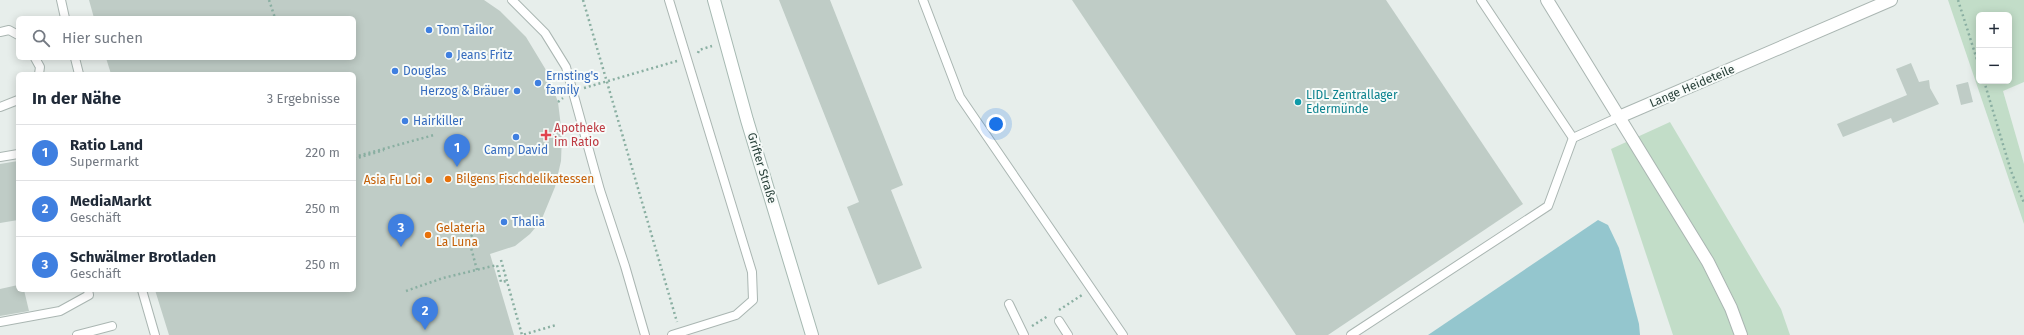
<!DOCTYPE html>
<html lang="de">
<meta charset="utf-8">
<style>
body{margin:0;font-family:"Fira Sans",sans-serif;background:#f2f2f3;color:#1f2937}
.controls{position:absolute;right:12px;top:12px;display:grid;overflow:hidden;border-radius:6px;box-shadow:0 2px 10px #0003}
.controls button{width:36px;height:36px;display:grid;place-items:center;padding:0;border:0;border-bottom:1px solid #e0e1e3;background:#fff;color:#1f2937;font:20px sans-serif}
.you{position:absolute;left:996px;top:124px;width:14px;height:14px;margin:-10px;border:3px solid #fff;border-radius:50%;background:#1a73e8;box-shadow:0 0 0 6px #1a73e833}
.badge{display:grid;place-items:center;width:26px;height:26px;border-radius:50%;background:#b45309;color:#fff;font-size:13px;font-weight:700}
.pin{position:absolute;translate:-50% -33px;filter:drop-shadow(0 1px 2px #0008)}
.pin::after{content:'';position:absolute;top:21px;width:14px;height:12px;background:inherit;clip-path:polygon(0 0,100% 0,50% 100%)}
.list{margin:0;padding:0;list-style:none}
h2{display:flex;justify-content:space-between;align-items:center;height:52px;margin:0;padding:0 16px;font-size:17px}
h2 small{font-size:13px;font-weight:400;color:#747a83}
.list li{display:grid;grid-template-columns:26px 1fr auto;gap:12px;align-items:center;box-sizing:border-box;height:56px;padding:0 16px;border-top:1px solid #e0e1e3}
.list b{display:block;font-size:15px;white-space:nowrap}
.list p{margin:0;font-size:13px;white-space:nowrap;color:#747a83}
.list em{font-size:13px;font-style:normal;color:#747a83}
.icon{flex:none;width:22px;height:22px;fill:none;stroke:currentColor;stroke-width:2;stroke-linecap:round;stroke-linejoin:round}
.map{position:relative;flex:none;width:2024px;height:335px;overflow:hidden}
.search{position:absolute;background:#fff;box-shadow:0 2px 10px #0003;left:16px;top:16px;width:340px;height:44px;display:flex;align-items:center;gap:10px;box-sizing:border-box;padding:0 14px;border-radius:6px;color:#747a83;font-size:15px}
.panel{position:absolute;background:#fff;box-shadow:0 2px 10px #0003;left:16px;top:72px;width:340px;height:220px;border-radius:6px}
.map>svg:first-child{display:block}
</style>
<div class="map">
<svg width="2024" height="335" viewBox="0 0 2024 335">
<rect width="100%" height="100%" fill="#e7eeeb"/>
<g fill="#c2ddc8" fill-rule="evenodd">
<path d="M1948,0H2024V82L2003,91L2024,164V224ZM1979,15H2009V81H1979Z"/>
<polygon points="1670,122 1781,309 1790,335 1673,335 1611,149"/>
</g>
<polygon fill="#94c6ce" points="1598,220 1608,225 1619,248 1639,324 1640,335 1428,335"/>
<g fill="#bfccc6">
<polygon points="89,0 484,0 500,11 526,37 546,70 558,102 562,135 561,161 555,187 541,221 530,234 515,246 490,254 514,335 169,335 155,290 354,290 354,74 111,74 106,58 354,58 354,18 94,18"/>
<polygon points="779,0 830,0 903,185 891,190 922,268 878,285 847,207 859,202"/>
<polygon points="1072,0 1386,0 1523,204 1328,335 1296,335"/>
<polygon points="1911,63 1919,82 1929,80 1930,88 1939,104 1893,123 1891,118 1843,137 1837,124 1907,95 1896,69"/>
<polygon points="1968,82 1973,102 1961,105 1956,85"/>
<polygon points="18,161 18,220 0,223 0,164"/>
<polygon points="18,285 18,290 24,290 29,311 0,316 0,289"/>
</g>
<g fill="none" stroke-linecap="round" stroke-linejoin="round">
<defs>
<g id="service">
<polyline points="61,0 65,18"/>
<polyline points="512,0 545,33 566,67 600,190 625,266 645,335"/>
<polyline points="669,0 752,272 753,300 736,315 672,335"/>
<polyline points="923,0 960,97 1123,335"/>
<polyline points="1481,0 1573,138"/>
<polyline points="0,32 9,30 18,35"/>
<polyline points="35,58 40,67 39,74"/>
<polyline points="75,58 79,74"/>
<polyline points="0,107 18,100"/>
<polyline points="0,157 18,154"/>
<polyline points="142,290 155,335"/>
<polyline points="1009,304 1024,335"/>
<polyline points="1059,321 1068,335"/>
<polyline points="0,322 60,311 89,295 88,290"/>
<polyline points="77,335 112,326"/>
<polyline points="1351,335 1548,206 1573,138 1619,117"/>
</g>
<polyline id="minor" points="1619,117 1891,0"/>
<polyline id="tertiary" points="1547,0 1708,262 1731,308 1741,335"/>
<polyline id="secondary" points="714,0 747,120 812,335"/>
</defs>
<use href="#service" stroke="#aab6b2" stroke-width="10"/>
<use href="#minor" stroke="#aab6b2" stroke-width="14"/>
<use href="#tertiary" stroke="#aab6b2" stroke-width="14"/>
<use href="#secondary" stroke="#a6b9b2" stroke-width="14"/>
<g stroke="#8aafa2" stroke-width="2.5" stroke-dasharray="2 3" stroke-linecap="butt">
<polyline points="269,0 275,18"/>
<polyline points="583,0 677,322"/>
<polyline points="1958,0 1979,66"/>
<polyline points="698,53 699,50 712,46"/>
<polyline points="1984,81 2011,171 2024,203"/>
<polyline points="584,88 677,61"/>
<polyline points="558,102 563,98"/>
<polyline points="354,157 434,135"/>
<polyline points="354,159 384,150"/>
<polyline points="501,260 522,335 556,325"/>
<polyline points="477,270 469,240 477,227"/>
<polyline points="406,291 443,278 497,265 501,282 507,281"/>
<polyline points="1059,310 1082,295"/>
<polyline points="1032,326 1048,316"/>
</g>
<use href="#service" stroke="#fff" stroke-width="8"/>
<use href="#minor" stroke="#fff" stroke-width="12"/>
<use href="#tertiary" stroke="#fff" stroke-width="12"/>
<use href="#secondary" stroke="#fff" stroke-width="12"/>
</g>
<g fill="#3f7fe0" stroke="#f7fbf9" stroke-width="1.5">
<circle cx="429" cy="30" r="4"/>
<circle cx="449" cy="55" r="4"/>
<circle cx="395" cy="71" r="4"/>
<circle cx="538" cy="83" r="4"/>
<circle cx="517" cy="91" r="4"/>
<circle cx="405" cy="121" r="4"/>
<circle cx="516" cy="137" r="4"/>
<circle cx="504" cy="222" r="4"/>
</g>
<circle fill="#0f9aa8" stroke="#f7fbf9" stroke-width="1.5" cx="1298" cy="102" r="4"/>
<path fill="#e0444e" stroke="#f7fbf9" stroke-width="1.5" d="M544 129h4v4h4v4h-4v4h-4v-4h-4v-4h4z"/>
<g fill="#e8710a" stroke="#f7fbf9" stroke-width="1.5">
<circle cx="448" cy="179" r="4"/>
<circle cx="429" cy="180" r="4"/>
<circle cx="428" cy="235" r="4"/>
</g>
<g text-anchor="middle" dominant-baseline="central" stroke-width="4" stroke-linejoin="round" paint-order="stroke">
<g font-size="12" fill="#366cbe" stroke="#f7fbf9" text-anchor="start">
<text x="437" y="30">Tom Tailor</text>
<text x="457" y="55">Jeans Fritz</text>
<text x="403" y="71">Douglas</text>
<text x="546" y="76">Ernsting's<tspan x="546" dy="14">family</tspan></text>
<text x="509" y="91" text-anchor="end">Herzog &amp; Bräuer</text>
<text x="413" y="121">Hairkiller</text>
<text x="516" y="150" text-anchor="middle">Camp David</text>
<text x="512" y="222">Thalia</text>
</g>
<g font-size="12" fill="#273f38" stroke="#f7fbf9">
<text transform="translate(1692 86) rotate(-23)">Lange Heideteile</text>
<text transform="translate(762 168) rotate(73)">Grifter Straße</text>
</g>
<g font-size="12" fill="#0d838f" stroke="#f7fbf9" text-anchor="start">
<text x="1306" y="95">LIDL Zentrallager<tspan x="1306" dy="14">Edermünde</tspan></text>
</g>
<g font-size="12" fill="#be3a42" stroke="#f7fbf9" text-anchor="start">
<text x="554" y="128">Apotheke<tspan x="554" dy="14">im Ratio</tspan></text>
</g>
<g font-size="12" fill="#c56008" stroke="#f7fbf9" text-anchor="start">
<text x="456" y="179">Bilgens Fischdelikatessen</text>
<text x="421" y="180" text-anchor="end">Asia Fu Loi</text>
<text x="436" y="228">Gelateria<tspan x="436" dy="14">La Luna</tspan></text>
</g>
</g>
</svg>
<div class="controls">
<button>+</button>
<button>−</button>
</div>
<div class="you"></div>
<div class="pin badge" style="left:457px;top:167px;background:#3f7fe0">1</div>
<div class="pin badge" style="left:425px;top:330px;background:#3f7fe0">2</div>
<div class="pin badge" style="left:401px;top:247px;background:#3f7fe0">3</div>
<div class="search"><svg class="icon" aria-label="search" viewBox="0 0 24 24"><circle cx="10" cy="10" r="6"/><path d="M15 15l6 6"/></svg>Hier suchen</div>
<section class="panel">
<h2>In der Nähe<small>3 Ergebnisse</small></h2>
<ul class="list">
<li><span class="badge" style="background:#3f7fe0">1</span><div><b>Ratio Land</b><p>Supermarkt</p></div><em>220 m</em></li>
<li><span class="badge" style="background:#3f7fe0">2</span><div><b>MediaMarkt</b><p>Geschäft</p></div><em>250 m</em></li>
<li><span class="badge" style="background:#3f7fe0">3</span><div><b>Schwälmer Brotladen</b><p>Geschäft</p></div><em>250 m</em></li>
</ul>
</section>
</div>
